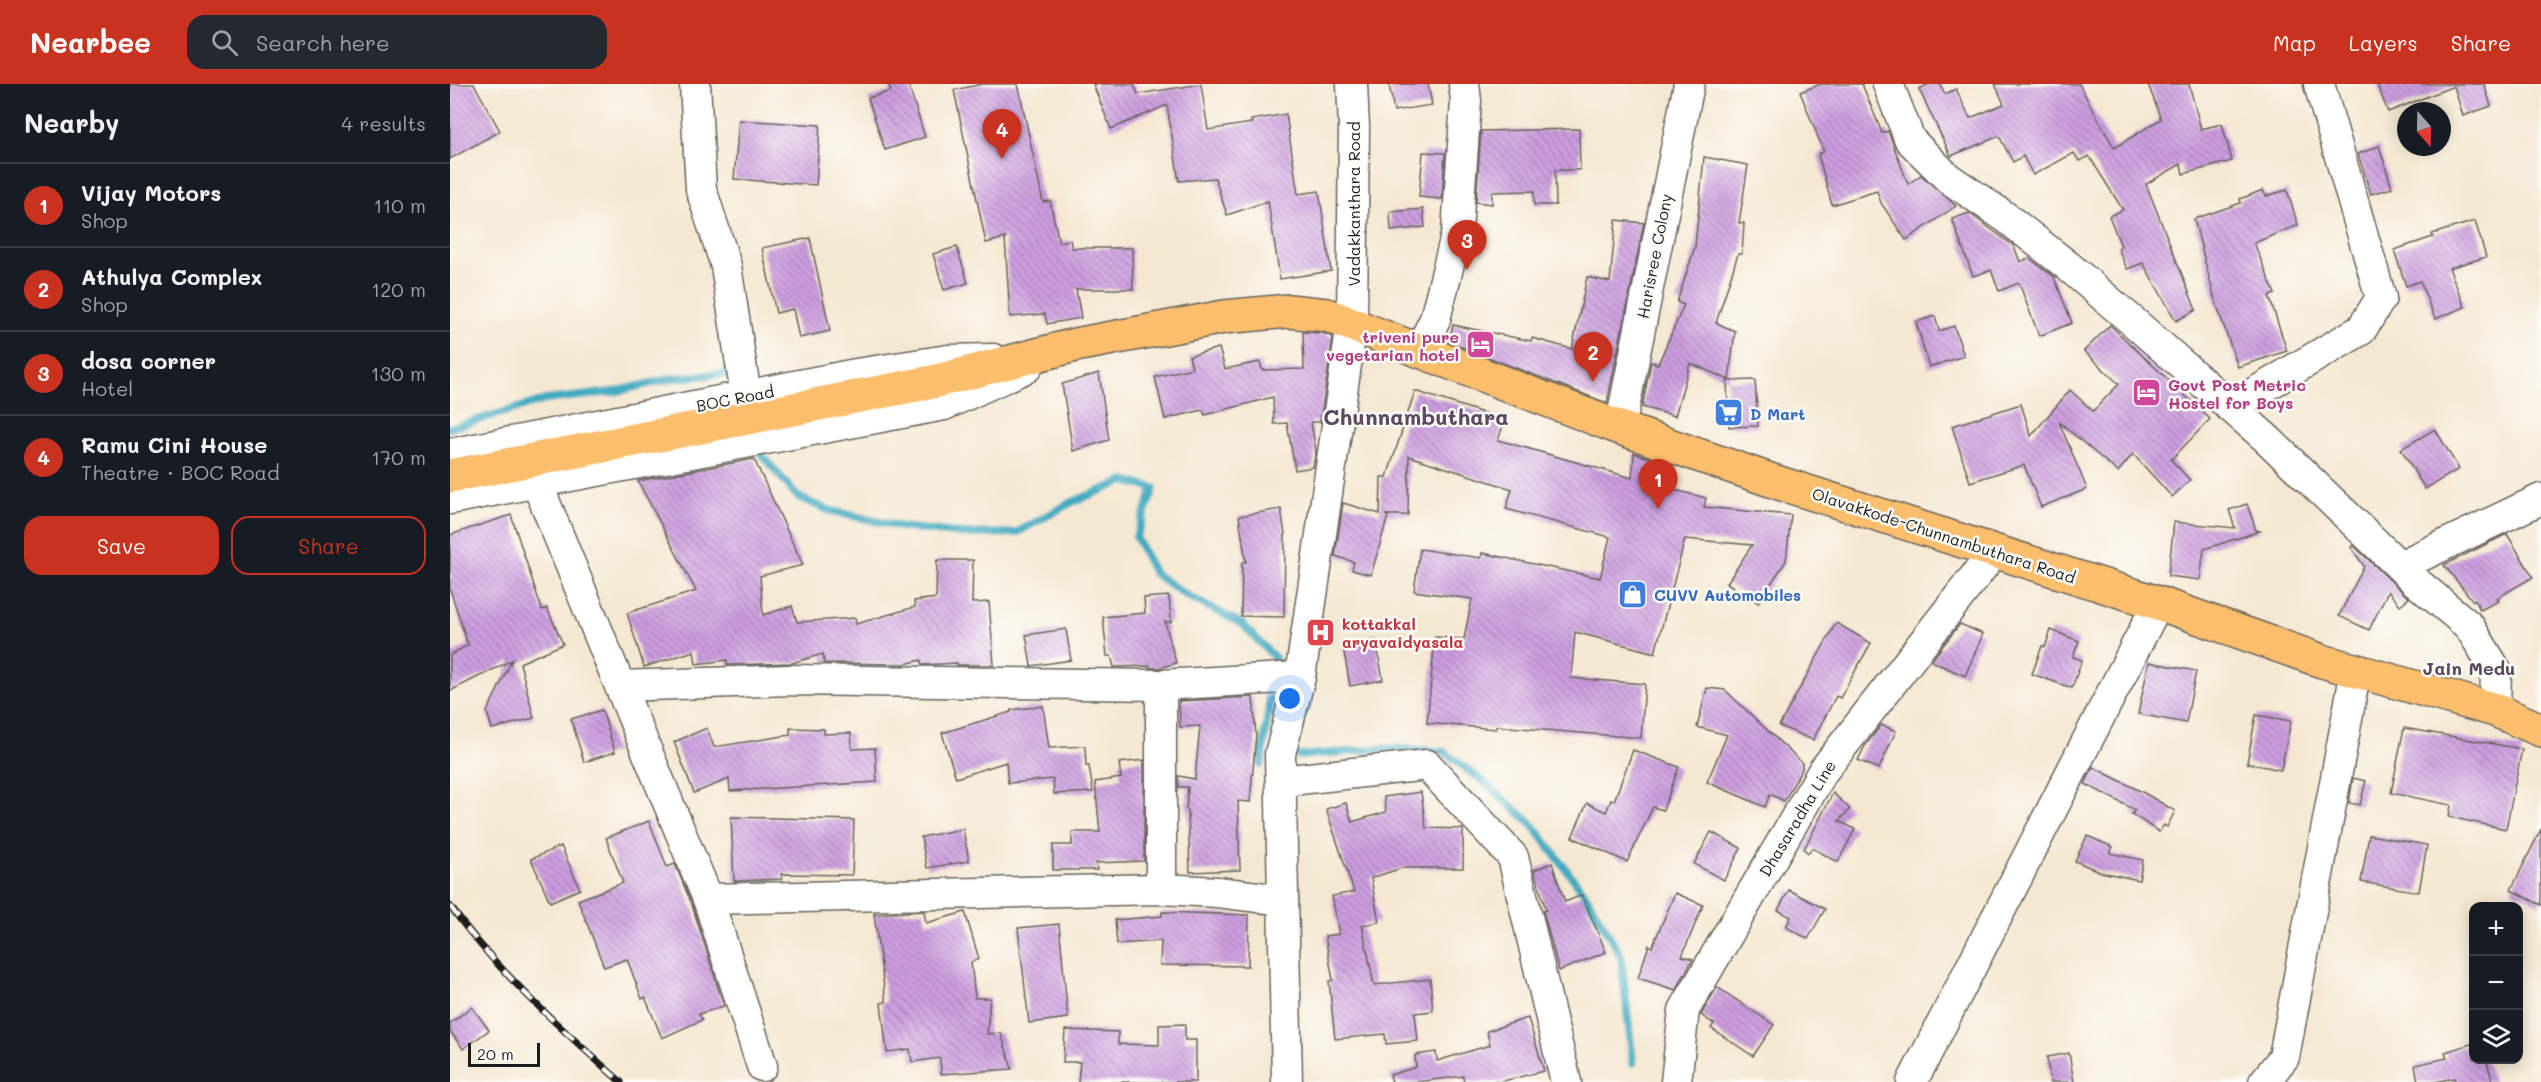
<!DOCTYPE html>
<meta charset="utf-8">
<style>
body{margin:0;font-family:Mali,sans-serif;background:#242831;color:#f1f3f6}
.controls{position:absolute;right:18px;bottom:18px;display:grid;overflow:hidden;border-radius:12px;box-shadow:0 3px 15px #0003}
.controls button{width:54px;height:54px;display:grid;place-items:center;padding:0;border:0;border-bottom:2px solid #363941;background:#171b24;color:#f1f3f6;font:30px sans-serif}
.compass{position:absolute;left:1947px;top:18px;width:54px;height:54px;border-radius:50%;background:#171b24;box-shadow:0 3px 15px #0003;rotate:160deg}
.scale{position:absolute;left:18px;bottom:15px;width:72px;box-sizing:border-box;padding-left:6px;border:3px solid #1c1c1c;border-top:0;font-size:16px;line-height:21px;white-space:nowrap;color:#1c1c1c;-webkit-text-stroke:4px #fdfcf7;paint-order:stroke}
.you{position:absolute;left:840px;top:615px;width:21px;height:21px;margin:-15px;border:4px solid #fff;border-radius:50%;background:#1a73e8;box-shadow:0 0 0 9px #1a73e833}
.badge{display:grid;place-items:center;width:39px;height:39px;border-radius:50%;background:#c8321e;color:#fff;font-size:20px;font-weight:700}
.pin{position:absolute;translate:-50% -50px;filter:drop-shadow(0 2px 3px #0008)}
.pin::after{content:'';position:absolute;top:32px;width:21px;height:18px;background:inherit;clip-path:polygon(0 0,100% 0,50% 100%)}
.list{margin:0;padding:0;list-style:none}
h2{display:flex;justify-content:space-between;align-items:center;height:78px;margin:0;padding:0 24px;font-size:26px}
h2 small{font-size:20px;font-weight:400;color:#9ea1a6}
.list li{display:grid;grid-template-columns:39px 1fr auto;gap:18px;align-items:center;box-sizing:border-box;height:84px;padding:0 24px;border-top:2px solid #363941}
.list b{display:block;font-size:22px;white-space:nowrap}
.list p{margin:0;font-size:20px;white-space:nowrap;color:#9ea1a6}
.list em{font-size:20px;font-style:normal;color:#9ea1a6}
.actions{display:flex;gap:12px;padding:18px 24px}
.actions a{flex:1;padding:14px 0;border:2px solid #c8321e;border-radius:18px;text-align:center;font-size:21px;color:#c8321e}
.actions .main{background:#c8321e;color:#fff}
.icon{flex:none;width:33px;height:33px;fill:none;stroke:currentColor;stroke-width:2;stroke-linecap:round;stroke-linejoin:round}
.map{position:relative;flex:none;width:2091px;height:998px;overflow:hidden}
header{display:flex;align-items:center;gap:36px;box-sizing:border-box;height:84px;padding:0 30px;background:#c8321e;color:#fff}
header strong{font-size:28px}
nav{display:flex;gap:33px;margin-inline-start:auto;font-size:21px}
.search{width:420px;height:54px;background:#242831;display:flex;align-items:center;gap:15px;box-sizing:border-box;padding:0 21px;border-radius:18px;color:#9ea1a6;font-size:22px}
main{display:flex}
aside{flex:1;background:#171b24}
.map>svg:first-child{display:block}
</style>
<header>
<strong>Nearbee</strong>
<div class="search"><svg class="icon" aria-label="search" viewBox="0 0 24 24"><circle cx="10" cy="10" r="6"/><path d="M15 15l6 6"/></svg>Search here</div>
<nav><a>Map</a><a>Layers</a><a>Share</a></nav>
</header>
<main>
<aside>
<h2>Nearby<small>4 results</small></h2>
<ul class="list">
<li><span class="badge">1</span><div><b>Vijay Motors</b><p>Shop</p></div><em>110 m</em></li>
<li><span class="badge">2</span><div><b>Athulya Complex</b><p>Shop</p></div><em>120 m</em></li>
<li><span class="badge">3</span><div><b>dosa corner</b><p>Hotel</p></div><em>130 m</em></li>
<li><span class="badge">4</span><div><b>Ramu Cini House</b><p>Theatre · BOC Road</p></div><em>170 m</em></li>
</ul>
<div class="actions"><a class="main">Save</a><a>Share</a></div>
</aside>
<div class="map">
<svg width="2091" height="998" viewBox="0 0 2091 998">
<defs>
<pattern id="building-back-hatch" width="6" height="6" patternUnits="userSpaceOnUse" patternTransform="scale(1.5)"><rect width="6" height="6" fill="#cc9ddf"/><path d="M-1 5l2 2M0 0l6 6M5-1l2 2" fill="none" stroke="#a57fb4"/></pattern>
</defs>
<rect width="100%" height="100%" fill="#fdfcf7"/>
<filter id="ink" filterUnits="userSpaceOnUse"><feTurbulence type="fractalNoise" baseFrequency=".0167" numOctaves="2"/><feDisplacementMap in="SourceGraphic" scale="12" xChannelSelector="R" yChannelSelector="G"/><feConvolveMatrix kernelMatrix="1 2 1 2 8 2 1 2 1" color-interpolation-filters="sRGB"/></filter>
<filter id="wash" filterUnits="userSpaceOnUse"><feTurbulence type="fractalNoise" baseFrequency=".008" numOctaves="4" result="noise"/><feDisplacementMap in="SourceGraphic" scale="24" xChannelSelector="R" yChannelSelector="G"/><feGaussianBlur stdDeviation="1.35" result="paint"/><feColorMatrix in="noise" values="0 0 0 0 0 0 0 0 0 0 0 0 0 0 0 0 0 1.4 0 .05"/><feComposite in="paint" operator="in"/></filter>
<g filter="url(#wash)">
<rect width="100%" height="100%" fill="#f5e8d2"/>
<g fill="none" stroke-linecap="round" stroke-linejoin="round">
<g stroke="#41aac1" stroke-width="8">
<polyline points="0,344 95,316 163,308 224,294 280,289 281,292"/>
<polyline points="311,370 348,413 378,426 451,443 514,450 566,449 620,419 674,397 704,404 686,453 704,489 734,510 792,540 825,574"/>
<polyline points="849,672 940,664 994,668 1034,698 1082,740 1137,813 1171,872 1183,979"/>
<polyline points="811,680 820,615"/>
</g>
</g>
<g id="blocks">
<g fill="url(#building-back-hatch)">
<polygon points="0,0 24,0 50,47 0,75"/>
<polygon points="438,0 458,0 475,53 435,66 418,14 441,7"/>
<polygon points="532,0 568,0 593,118 600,117 609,158 620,156 622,164 682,164 683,205 626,205 631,234 597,240 595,230 560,233 555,154 536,159 504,6"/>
<polygon points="643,0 684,0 688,10 751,0 758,46 802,39 801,36 836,30 848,110 869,107 881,187 830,195 818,117 777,131 765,94 729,97 717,21 661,45"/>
<polygon points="939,0 978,0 982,21 944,27"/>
<polygon points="1371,0 1412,0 1432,49 1438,47 1458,100 1471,91 1506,122 1456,156 1431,119 1427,107 1382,121 1368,70 1374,68 1350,8"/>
<polygon points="1479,0 1490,0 1495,10 1506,5 1520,34 1554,20 1545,0 1629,0 1664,64 1711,35 1698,0 1739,0 1751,45 1772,40 1782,77 1733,90 1731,80 1696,100 1746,226 1726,237 1693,179 1677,185 1668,164 1671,162 1659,132 1673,126 1639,72 1629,77 1624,69 1583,91 1573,72 1563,78 1549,52 1501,72 1469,5"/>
<polygon points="1927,0 2034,0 2041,22 2013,32 2004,2 1938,28"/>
<polygon points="289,36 370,41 366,101 284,95"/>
<polygon points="1129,45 1130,86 1105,86 1106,121 1084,121 1084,107 1042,108 1042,120 1026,118 1031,47"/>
<polygon points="1929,62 1942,104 1921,110 1908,70"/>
<polygon points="973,68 995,69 992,115 969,113"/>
<polygon points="1254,73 1298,81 1289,139 1294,139 1292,170 1288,170 1266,239 1285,247 1279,296 1240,279 1225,332 1192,323 1201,278 1208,280 1234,221 1227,218 1245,163"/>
<polygon points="1813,106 1816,112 1837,106 1848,141 1804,159 1825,210 1819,212 1837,267 1788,283 1765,216 1744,135 1791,119 1790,115"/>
<polygon points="973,125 975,143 941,147 940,128"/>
<polygon points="1519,129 1564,162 1570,178 1579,174 1604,193 1622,239 1589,252 1569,199 1549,207 1541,186 1523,192 1502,135"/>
<polygon points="1166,136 1194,139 1157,319 999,258 1003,241 1081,257 1082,254 1122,265 1137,193 1160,198"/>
<polygon points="2025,137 2036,173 1999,184 2015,223 1985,235 1970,197 1956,202 1944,166 1983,153 1982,150"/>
<polygon points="360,154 380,247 349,254 343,225 326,229 312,164"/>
<polygon points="507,163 518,199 494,206 483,170"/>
<polygon points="1485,232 1489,247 1504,242 1514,272 1479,283 1466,238"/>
<polygon points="1660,241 1760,335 1721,376 1740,396 1722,413 1683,370 1668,388 1609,338 1637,405 1591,423 1574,381 1520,398 1502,342 1571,320 1581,352 1620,306 1643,327 1669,300 1634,267"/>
<polygon points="853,248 873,249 883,253 870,338 861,338 866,367 863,383 845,386 837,339 824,340 823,313 755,331 753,326 715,335 705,293 742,284 739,272 769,264 775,285 810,278 812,286 854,285"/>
<polygon points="649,289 659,356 623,367 612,300"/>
<polygon points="1305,296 1308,342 1279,343 1277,297"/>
<polygon points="965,307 1055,336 1048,356 1182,394 1184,369 1208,377 1206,401 1256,414 1254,423 1341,431 1336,477 1308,519 1277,499 1302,461 1235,455 1205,569 1125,548 1121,594 1195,600 1191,654 1046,642 1046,645 977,639 985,553 1014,555 1022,515 964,507 970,465 1031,474 1032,469 1150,494 1160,453 1056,425 1062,405 959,372 958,431 935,431 938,432 921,491 902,486 904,478 885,472 893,419 930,430 931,393 937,393"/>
<polygon points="1985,345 2009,385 1975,405 1951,365"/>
<polygon points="304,375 353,481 310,492 313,531 342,522 347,538 405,534 406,540 465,523 464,517 486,514 487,476 523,476 522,519 539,518 544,581 507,581 507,579 472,581 471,576 455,580 374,579 373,570 342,579 277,581 277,576 246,580 244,567 194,583 177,529 246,507 188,397"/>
<polygon points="1797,420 1806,446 1810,447 1754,465 1750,496 1718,492 1724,438 1785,444 1779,426"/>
<polygon points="831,425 835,450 834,533 791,532 792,478 796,478 789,432"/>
<polygon points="61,431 92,526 97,524 113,560 70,579 84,634 42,645 37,628 62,576 0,607 0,571 18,561 0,505 0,451"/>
<polygon points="2057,450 2083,493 2047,514 2049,517 2030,526 2025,515 2023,517 1994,481"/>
<polygon points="1903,461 1959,514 1950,521 1938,507 1919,546 1889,532 1914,482 1901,463"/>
<polygon points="719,512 721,538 715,538 726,579 709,584 700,584 700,582 664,583 661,572 657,572 653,533 695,529 694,514"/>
<polygon points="1386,539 1421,559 1390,614 1386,612 1363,656 1329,642"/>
<polygon points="1510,540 1533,550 1515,592 1481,577"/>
<polygon points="616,545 621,576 581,582 576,551"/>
<polygon points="1601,546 1629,557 1623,573 1632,576 1622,604 1582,590 1592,562 1595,563"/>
<polygon points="926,556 933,596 900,602 893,562"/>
<polygon points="1699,578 1746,587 1736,639 1688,630"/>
<polygon points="1257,604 1275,606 1352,679 1352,685 1334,717 1320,710 1315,723 1257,698 1277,651 1247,643"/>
<polygon points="803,613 806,652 800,718 788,717 790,786 740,788 738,726 736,725 738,703 728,703 728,692 745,695 750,642 730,643 729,617"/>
<polygon points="593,622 599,664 635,662 636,682 639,682 643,708 604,710 603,695 558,699 556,678 506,694 492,649 561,628 561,626"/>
<polygon points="152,626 165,668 134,678 121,635"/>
<polygon points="1806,631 1841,637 1831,686 1797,679"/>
<polygon points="1431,641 1446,647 1429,685 1408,676 1415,662"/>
<polygon points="257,644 264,663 340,651 340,644 374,645 374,650 401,649 402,665 425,664 427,698 280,707 279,695 244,709 224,658"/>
<polygon points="1954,644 2072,665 2056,745 1999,733 2001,721 1941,709"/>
<polygon points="1183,666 1229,683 1213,726 1203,723 1177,778 1122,753 1137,719 1156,728 1161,716 1164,717"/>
<polygon points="694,676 694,777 646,779 647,786 603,786 603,761 622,761 622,748 650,748 645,698 671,694 669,679"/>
<polygon points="1643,683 1696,710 1725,727 1717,743 1714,741 1709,748 1682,730 1685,726 1635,700"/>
<polygon points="1903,694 1916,697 1910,721 1899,719"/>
<polygon points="971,708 976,744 1013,745 1013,784 952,784 921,794 929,838 912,841 924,901 980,895 983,927 965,929 968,957 936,960 935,950 885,955 879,897 883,896 875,852 889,850 882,812 904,808 876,725 896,719 902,738 936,728 934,713"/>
<polygon points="1383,709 1400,725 1389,737 1405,745 1388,778 1362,764 1358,769 1354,765"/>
<polygon points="281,733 404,736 402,791 331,790 332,795 284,797"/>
<polygon points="199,737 217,783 225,780 242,821 274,922 249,930 252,936 212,954 195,913 192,915 177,875 154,883 128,816 173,799 156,754"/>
<polygon points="513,745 519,777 477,784 471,753"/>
<polygon points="2091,745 2091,821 2061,806"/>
<polygon points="1261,748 1291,764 1274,796 1244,780"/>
<polygon points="1919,751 1977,761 1969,808 1911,798"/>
<polygon points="1637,752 1663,763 1660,769 1693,776 1689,796 1651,788 1625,777"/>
<polygon points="111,762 130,805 100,818 81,775"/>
<polygon points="1102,779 1115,818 1132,811 1156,868 1109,887 1093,827 1096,826 1084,786"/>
<polygon points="1339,806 1375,825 1358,855 1336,843 1341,833 1328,826"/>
<polygon points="1225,809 1253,821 1232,872 1243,875 1226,906 1188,894 1199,861 1202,863"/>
<polygon points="474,827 476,839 515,828 529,875 521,878 525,914 540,914 537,950 551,949 562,985 491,990 490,974 462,978 460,965 437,968 431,919 436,918 424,830"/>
<polygon points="712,828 799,831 798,882 710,881 711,857 667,860 665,836 712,832"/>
<polygon points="609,840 618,934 579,939 568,844"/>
<polygon points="1267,903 1324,941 1303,972 1261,944 1264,940 1251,931"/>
<polygon points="22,923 39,946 13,965 0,947 0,939"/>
<polygon points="1078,934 1094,987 1049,998 1014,998 1013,992 967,998 942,998 940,991 966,983 965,971 986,968 987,977 1040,961 1037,947"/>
<polygon points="735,940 735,956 746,956 746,998 628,998 630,978 613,978 615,946 668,948 668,960 709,961 709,941"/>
<polygon points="2024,959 2024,975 2036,975 2043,998 2005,998 2004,994 1985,998 1968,998 1965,981 1997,974 1995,968"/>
<polygon points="1619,969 1624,998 1600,998 1597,973"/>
</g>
</g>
</g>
<g filter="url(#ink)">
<use href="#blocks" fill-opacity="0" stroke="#68635c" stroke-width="1.5"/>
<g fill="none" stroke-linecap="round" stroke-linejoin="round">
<defs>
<g id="minor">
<polyline points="245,0 251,105 276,182 296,312"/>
<polyline points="1438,0 1460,56 1498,94 1554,132 1618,182 1687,241 1816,354 1965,497 2019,542 2046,586 2045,626"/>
<polyline points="969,268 985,235 1007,148 1016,17 1014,0"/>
<polyline points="1780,323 1911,246 1931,214 1869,0"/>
<polyline points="1170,344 1239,0"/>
<polyline points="0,370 406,290 498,276 543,275"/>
<polyline points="87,399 170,602"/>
<polyline points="0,415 494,321 577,283"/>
<polyline points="1950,482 2091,415"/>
<polyline points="831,697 977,681 1063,773 1116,998"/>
<polyline points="711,805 711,601"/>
<polyline points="258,815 312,982"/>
<polyline points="833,816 767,808 711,805 258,815 170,602 340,596 711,601 850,593"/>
<polyline points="837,998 830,670 850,593 902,240 904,43 902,0"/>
<polyline points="1226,998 1234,926 1373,687 1544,468"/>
<polyline points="1462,998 1708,519"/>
<polyline points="1814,998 1834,973 1906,586"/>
</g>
<polyline id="major" points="0,392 487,297 625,261 774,233 839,227 877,231 1170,344 1326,398 1708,519 1872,577 2045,626 2091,646"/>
</defs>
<use href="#minor" stroke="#68635c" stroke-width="33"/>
<use href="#major" stroke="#68635c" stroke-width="36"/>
<use href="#minor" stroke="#fff" stroke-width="30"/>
<use href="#major" stroke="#fabe6d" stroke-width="33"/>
<defs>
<path id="rail" d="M0,822C46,886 112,946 171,998"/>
</defs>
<use href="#rail" stroke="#1c1c1c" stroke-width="7"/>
<use href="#rail" stroke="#fdfcf7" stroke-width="4.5" stroke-dasharray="14" stroke-linecap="butt"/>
</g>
</g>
<defs>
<symbol id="hotel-square" viewBox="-11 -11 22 22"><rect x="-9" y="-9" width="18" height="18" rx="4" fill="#d1479c" stroke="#fdfcf7"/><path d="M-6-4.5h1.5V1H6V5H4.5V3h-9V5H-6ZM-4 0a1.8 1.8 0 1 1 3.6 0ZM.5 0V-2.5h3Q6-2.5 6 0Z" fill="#fff"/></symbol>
<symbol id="supermarket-square" viewBox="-11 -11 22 22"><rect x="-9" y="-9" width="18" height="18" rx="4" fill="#3f7fe0" stroke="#fdfcf7"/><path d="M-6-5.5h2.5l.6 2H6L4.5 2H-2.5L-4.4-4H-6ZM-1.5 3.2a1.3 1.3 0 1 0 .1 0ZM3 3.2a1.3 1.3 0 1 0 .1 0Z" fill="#fff"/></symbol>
<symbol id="shop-square" viewBox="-11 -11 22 22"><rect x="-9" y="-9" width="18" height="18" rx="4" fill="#3f7fe0" stroke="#fdfcf7"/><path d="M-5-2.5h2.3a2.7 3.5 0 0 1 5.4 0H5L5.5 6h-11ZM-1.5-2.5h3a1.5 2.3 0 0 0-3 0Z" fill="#fff"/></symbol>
<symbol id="hospital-square" viewBox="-11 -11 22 22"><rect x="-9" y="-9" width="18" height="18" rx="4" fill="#e0444e" stroke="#fdfcf7"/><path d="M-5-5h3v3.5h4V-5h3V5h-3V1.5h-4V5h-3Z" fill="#fff"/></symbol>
</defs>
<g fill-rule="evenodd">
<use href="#hotel-square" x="1014" y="244" width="33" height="33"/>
<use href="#hotel-square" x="1680" y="292" width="33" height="33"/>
<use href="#supermarket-square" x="1262" y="312" width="33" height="33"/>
<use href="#shop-square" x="1166" y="494" width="33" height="33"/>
<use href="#hospital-square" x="854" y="532" width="33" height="33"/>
</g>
<g text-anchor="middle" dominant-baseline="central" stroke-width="5" stroke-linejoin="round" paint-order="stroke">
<g font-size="16" fill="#1c1c1c" stroke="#fdfcf7">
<text transform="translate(903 120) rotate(-90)">Vadakkanthara Road</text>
<text transform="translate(1204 172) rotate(-79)">Harisree Colony</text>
<text transform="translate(285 314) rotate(-11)">BOC Road</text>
<text transform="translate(1494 451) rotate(18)">Olavakkode-Chunnambuthara Road</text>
<text transform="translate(1347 734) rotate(-59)">Dhasaradha Line</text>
</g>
<g font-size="16" font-weight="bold" fill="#b23c85" stroke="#fdfcf7" text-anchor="end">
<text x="1009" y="252">triveni pure<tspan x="1009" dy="18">vegetarian hotel</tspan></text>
<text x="1718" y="300" text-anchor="start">Govt Post Metric<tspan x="1718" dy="18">Hostel for Boys</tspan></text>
</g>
<g font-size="16" font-weight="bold" fill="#366cbe" stroke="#fdfcf7" text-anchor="start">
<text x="1300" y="329">D Mart</text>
<text x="1204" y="510">CUVV Automobiles</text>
</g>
<g font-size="16" font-weight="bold" fill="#be3a42" stroke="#fdfcf7" text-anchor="start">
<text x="892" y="539">kottakkal<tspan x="892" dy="18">aryavaidyasala</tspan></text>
</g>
<g font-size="18" font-weight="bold" fill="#5a4960" stroke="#fdfcf7">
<text x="2019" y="584">Jain Medu</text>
</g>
<g font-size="22" font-weight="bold" fill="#5a4960" stroke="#fdfcf7">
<text x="966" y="332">Chunnambuthara</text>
</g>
</g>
</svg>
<div class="controls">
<button>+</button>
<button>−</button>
<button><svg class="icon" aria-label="layers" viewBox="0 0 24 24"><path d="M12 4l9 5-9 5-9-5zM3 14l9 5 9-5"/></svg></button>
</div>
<svg class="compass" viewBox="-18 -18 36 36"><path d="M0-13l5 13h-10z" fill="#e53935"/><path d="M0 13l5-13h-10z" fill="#9ea1a6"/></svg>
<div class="scale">20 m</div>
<div class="you"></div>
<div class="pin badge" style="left:1208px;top:425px">1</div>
<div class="pin badge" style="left:1143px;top:298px">2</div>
<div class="pin badge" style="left:1017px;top:186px">3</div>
<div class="pin badge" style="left:552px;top:75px">4</div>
</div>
</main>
